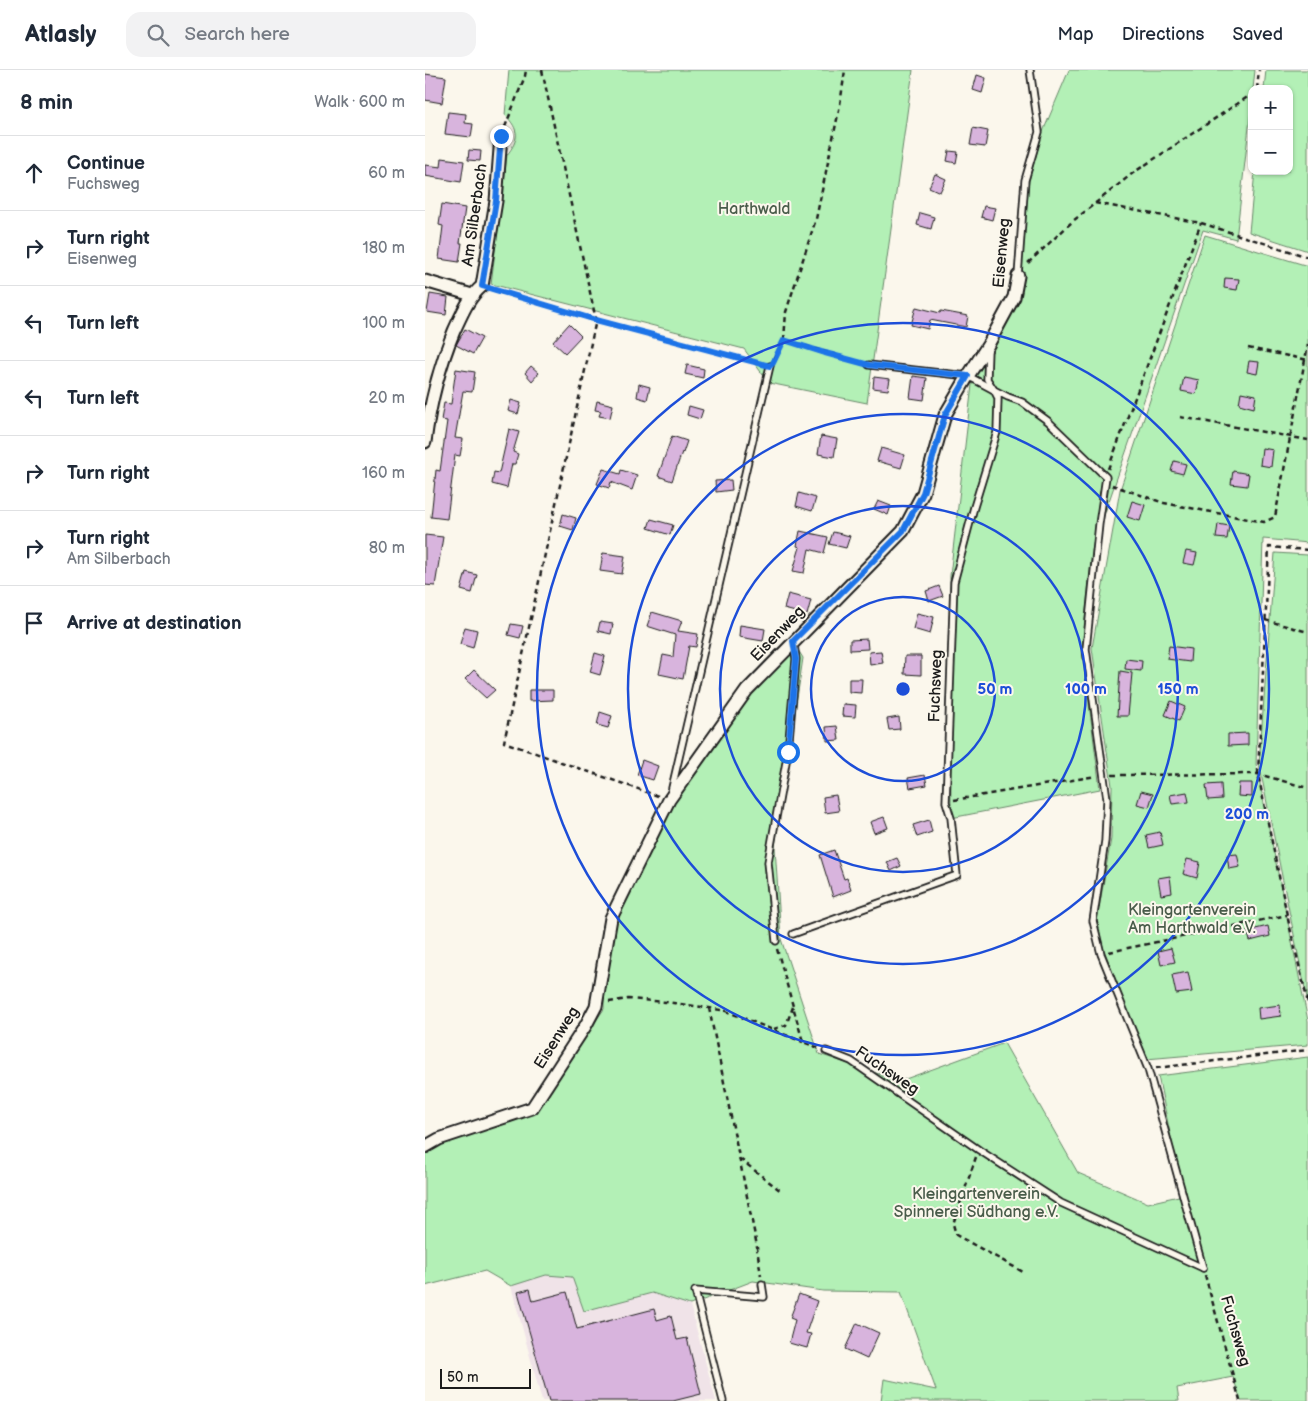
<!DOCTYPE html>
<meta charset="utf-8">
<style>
body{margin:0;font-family:"Balsamiq Sans",sans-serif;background:#f2f2f3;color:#1f2937}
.controls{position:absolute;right:15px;top:15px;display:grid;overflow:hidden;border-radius:10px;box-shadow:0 1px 4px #0004}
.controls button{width:45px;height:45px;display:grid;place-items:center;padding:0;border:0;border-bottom:1px solid #e0e1e3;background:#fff;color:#1f2937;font:25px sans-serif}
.scale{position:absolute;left:15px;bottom:12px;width:91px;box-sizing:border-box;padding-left:5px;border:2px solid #1c1c1c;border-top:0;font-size:14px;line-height:18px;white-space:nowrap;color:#1c1c1c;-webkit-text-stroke:4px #fbf7ec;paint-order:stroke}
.stop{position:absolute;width:15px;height:15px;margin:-11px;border:4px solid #1a73e8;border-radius:50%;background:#fff}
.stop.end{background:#1a73e8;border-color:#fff;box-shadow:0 1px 5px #0008}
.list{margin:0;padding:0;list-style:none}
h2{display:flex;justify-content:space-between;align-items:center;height:65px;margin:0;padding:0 20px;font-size:21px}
h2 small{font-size:16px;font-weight:400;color:#747a83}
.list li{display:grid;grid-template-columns:32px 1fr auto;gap:15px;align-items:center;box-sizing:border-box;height:75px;padding:0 20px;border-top:1px solid #e0e1e3}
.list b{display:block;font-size:19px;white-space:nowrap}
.list p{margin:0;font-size:16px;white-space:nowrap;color:#747a83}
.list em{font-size:16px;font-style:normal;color:#747a83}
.icon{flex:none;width:28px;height:28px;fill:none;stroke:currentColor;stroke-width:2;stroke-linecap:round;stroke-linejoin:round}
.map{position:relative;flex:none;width:883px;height:1331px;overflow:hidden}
header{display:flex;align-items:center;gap:30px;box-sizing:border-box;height:70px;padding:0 25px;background:#fff;border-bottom:1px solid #e0e1e3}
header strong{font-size:24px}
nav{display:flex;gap:28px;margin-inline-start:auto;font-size:18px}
.search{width:350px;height:45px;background:#f2f2f3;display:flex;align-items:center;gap:12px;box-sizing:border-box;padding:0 18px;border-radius:15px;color:#747a83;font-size:19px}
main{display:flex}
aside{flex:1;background:#fff}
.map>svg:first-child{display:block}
</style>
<header>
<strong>Atlasly</strong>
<div class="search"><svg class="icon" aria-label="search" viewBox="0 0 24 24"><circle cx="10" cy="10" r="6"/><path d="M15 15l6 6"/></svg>Search here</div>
<nav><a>Map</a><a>Directions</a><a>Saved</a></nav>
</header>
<main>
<aside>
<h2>8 min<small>Walk · 600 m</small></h2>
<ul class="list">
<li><svg class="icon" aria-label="ahead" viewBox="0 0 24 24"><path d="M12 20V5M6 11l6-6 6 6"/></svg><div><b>Continue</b><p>Fuchsweg</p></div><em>60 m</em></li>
<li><svg class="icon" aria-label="right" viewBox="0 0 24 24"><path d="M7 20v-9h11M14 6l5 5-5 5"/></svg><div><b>Turn right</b><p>Eisenweg</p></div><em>180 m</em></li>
<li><svg class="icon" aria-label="left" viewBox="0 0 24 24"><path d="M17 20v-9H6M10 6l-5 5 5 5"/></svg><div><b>Turn left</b></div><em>100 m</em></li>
<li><svg class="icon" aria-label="left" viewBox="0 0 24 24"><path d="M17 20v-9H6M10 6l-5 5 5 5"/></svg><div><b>Turn left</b></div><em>20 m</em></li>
<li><svg class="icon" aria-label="right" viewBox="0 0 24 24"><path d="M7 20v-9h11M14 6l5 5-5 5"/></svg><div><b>Turn right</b></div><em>160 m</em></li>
<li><svg class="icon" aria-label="right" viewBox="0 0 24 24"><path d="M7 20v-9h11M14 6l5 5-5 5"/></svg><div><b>Turn right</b><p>Am Silberbach</p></div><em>80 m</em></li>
<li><svg class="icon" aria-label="arrive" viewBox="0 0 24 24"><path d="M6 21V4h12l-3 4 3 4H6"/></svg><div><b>Arrive at destination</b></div></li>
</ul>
</aside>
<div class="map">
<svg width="883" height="1331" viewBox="0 0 883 1331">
<rect width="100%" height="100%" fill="#fbf7ec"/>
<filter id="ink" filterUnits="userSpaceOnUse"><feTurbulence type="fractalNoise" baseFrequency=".02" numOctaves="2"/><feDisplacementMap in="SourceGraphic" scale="10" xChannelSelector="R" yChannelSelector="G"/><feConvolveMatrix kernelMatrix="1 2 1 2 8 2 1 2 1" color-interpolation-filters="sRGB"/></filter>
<g filter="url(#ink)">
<polygon fill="#f0e3e8" points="121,1205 147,1207 159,1241 227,1223 265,1235 291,1331 117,1331 86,1216"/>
<g fill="#b3f0b6" stroke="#688669">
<path d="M84,0H488L442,333L344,313L319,279L66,214L82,85C94,69 95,60 80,45Z"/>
<polygon points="644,0 830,0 828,19 827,19 827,31 811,169 778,160 667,480 657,579 675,719 526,748 525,506 548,306 591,225 604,111 617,64"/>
<polygon points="841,0 883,0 883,181 824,162 830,101 864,101 864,19 839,19"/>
<polygon points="780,165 883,196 883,473 838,469 831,694 883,951 883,975 721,989 678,877 672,850 686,769 687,716 667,578 695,420"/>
<polygon points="850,483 883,485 883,933 834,694"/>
<polygon points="370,575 378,588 350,777 356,869 394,984 475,1011 579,973 653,1103 723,1133 758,1125 733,1006 883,987 883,1331 816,1331 808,1307 752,1318 754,1331 456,1331 459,1309 511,1320 476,1222 398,1221 328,1211 265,1235 227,1223 159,1241 147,1207 121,1205 86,1216 60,1201 0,1216 0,1081 16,1071 108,1041 179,939 179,919 191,846 246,734 308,644"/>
</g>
<g fill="#d8b4dd" stroke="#1c1c1c">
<polygon points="0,4 21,7 17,33 0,30"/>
<polygon points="552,5 561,8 557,23 548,20"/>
<polygon points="23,42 41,44 40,53 48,54 46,67 20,64"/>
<polygon points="548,58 563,61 560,77 545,75"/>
<polygon points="44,80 56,81 55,91 43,90"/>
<polygon points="524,81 533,82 531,93 522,91"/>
<polygon points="17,88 39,91 36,112 0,106 0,95 16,97"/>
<polygon points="510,104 521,109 515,122 504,117"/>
<polygon points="17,134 40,138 35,173 37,173 34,192 14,189 18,156 14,155"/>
<polygon points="559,136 570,138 567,150 556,147"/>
<polygon points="495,143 509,147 506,159 492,155"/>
<polygon points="800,208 814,209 812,220 799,218"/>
<polygon points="5,224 23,227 21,245 2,242"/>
<polygon points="491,237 515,243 516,241 543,246 541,257 505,250 503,259 486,255"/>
<polygon points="144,254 156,266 140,283 128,272"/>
<polygon points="40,259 57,268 48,284 31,275"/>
<polygon points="824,291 834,292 832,304 822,302"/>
<polygon points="262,295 279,299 278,308 260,304"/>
<polygon points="106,296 114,303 107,311 100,303"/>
<polygon points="31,299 50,302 47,322 38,321 30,368 38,369 35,386 30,385 22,449 6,447 11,400 15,401 22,351 16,350 19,333 26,334"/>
<polygon points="488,306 502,308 499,330 485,328"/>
<polygon points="449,307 465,309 463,320 448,318"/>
<polygon points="759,307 774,310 771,324 756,321"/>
<polygon points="214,314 225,317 222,330 212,327"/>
<polygon points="816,322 831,325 829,338 814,334"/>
<polygon points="86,330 96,333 93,344 83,341"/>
<polygon points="172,331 188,335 185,348 174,346 176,341 170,340"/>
<polygon points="264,336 278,340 275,349 262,345"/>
<polygon points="84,359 94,362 88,382 93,384 90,394 87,394 82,418 67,414 69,402 74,403"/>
<polygon points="247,366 262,371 258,383 257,382 247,411 233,406"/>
<polygon points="396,366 412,369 409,387 393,384"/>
<polygon points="456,378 480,385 476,398 452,391"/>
<polygon points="837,378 848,380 846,397 835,395"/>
<polygon points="749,391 761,394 758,404 746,401"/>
<polygon points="178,399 195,404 196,400 212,405 207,420 186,412 184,418 172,414"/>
<polygon points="808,401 824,404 822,416 806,414"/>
<polygon points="306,410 307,420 291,422 290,411"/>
<polygon points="374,423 391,428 387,441 371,436"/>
<polygon points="453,431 466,436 463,445 449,439"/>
<polygon points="707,431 720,435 715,451 702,447"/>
<polygon points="138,444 151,448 148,460 135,456"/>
<polygon points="226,449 248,455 245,465 223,458"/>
<polygon points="793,454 804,456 802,469 791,468"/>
<polygon points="375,461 403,467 399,483 384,479 379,503 368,501 375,477 372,476"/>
<polygon points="408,462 425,466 421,478 404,474"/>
<polygon points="0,465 18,467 10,516 0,515"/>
<polygon points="761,481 772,483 769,495 758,493"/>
<polygon points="178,483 200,486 197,504 175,501"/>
<polygon points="41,502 52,505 47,523 36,520"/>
<polygon points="514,516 518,526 504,531 501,521"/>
<polygon points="363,524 386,530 382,545 359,539"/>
<polygon points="227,542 257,551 253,561 273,564 271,577 264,576 258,609 234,604 238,585 248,587 250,565 222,556"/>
<polygon points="492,543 509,547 505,564 488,559"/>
<polygon points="175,552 188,554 186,564 173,561"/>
<polygon points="86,554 98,556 95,568 83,565"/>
<polygon points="315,555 340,559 338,571 314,567"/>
<polygon points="40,557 52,560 48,578 35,574"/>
<polygon points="442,569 443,579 425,580 425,570"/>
<polygon points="744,576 766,579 765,592 742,589"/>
<polygon points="456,581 458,593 445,595 444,582"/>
<polygon points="170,583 180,586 175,605 165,602"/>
<polygon points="480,586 496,586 496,605 479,604"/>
<polygon points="701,589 717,591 716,601 700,599"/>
<polygon points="49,600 70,620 61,628 40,609"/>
<polygon points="695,601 707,603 703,646 692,646"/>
<polygon points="424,609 437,609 436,623 424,622"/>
<polygon points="104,620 128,620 128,630 104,631"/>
<polygon points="746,631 760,637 754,651 740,645"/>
<polygon points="418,634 431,635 430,647 417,646"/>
<polygon points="175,642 187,646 183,658 172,655"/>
<polygon points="474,647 475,659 464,660 462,649"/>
<polygon points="412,656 414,670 402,671 401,657"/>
<polygon points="823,663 823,675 803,676 803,664"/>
<polygon points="217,690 233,696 228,710 212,705"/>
<polygon points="500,705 502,715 485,718 483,708"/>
<polygon points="814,713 827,713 827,727 813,726"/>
<polygon points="796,714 797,729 783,730 781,715"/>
<polygon points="716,721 728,724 724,737 712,734"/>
<polygon points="762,722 764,732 747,734 745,725"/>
<polygon points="411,725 414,741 400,743 398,727"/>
<polygon points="459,747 463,758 449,763 445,752"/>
<polygon points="504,750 507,762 492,767 488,755"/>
<polygon points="735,762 738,775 724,778 721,765"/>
<polygon points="409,780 419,809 422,808 426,820 408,827 395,785"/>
<polygon points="812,784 815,797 804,799 802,785"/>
<polygon points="472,788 476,796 466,801 462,792"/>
<polygon points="762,789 775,792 772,808 758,804"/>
<polygon points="745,806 747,823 736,825 733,808"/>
<polygon points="843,856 845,866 825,871 822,861"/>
<polygon points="746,878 750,892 736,895 733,881"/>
<polygon points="763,902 767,922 751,924 747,905"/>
<polygon points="855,935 856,946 834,949 833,938"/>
<polygon points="105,1219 108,1231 142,1222 152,1259 229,1239 232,1250 246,1246 252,1270 262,1268 276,1324 248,1331 124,1331 93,1222"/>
<polygon points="374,1224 392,1231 381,1263 386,1264 382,1278 364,1273 370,1250 365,1248"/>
<polygon points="432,1253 454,1263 442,1289 420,1279"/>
</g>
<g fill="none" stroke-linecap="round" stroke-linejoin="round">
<defs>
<g id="lane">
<polyline points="593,206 600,110 614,62 605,0"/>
<polyline points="563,280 562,309 569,320 583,327 597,332 623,351 681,407 674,454 661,579 682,729 680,771 668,851 676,884 723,999 778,1198"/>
<polyline points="246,722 345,296"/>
<polyline points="368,864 532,805 526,748 521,732 529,512 549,437 572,362 573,328 569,320 543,306 444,295"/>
<polyline points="351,871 343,792 363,681 371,589 369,574"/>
<polyline points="401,981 426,991 554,1080 636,1133 778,1198"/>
<polyline points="298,1331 270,1221 339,1227 337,1214"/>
</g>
<g id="street">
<polyline points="0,211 47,225"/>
<path d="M0,372C5,333 14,297 29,261C37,244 43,228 57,216L71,131L76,66"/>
<polyline points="0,1077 14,1069 107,1038 161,955 171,936 186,848 244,730 322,620 478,461 498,423 520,345 543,306 563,275 589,227 593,206"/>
</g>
</defs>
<use href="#lane" stroke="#1c1c1c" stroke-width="9"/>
<use href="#street" stroke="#1c1c1c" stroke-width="15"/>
<g stroke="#1c1c1c" stroke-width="2.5" stroke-dasharray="5 4" stroke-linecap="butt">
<polyline points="117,0 171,250 79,672 233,726"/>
<polyline points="832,19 834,0"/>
<polyline points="80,57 100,6 101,0"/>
<polyline points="670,133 776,153 883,187"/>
<polyline points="603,193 648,151 708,103 827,24"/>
<polyline points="67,219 171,250 337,294"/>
<polyline points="359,270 361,242 391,149 415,35 420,0"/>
<polyline points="823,278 883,290"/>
<polyline points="349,290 359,270 437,293"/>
<polyline points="755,347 883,370"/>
<polyline points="683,399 776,153"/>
<polyline points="687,415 739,433 839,452 850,447 883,274"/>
<polyline points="883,480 844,477 833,704 862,845 883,933"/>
<polyline points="840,550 883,562"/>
<polyline points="687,705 833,704 883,718"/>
<polyline points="529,730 671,706"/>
<polyline points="352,879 378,972 394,978"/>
<polyline points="684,882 862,845"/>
<polyline points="184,932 203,929 241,932 284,938 301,941 378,972"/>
<polyline points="284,938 331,1171 336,1206"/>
<polyline points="349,959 361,955 368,937"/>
<polyline points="731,998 883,980"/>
<polyline points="551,1087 528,1154 531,1165 600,1203"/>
<polyline points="315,1089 356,1121"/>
<polyline points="780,1205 815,1331"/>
</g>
<use href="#lane" stroke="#fbf7ec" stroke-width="5.5"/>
<use href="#street" stroke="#fbf7ec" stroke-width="11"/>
</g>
</g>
<g fill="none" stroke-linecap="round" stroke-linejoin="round" filter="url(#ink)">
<polyline stroke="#1a73e8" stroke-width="6" points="76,66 71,131 57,216 171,250 345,296 348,293 359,270 400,283 444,295 543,306 520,345 498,423 478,461 368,571 371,589 363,682"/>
</g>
<g fill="none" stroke="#1d4ed8" stroke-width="2.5">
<circle cx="478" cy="619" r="92"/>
<circle cx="478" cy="619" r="183"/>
<circle cx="478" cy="619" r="275"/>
<circle cx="478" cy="619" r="366"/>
</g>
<g text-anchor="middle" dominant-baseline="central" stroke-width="4" stroke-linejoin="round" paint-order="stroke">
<g font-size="16" fill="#495c4a" stroke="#fbf7ec">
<text x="329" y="139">Harthwald</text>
<text x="767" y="840">Kleingartenverein<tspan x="767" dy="18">Am Harthwald e.V.</tspan></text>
<text x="551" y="1124">Kleingartenverein<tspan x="551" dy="18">Spinnerei Südhang e.V.</tspan></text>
</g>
<g font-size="16" fill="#1c1c1c" stroke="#fbf7ec">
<text transform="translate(50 145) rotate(-82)">Am Silberbach</text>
<text transform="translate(577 183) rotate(-85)">Eisenweg</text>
<text transform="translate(353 564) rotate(-46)">Eisenweg</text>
<text transform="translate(511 616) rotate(-88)">Fuchsweg</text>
<text transform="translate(132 968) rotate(-58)">Eisenweg</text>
<text transform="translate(462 1001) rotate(34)">Fuchsweg</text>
<text transform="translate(810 1261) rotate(74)">Fuchsweg</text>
</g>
</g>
<circle cx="478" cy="619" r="8" fill="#1d4ed8" stroke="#fbf7ec" stroke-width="2.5"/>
<g font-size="15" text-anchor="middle" font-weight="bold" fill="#1d4ed8" stroke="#fbf7ec" stroke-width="4" stroke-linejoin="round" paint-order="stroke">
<text x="570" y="624">50 m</text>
<text x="661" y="624">100 m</text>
<text x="753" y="624">150 m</text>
<text x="822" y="749">200 m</text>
</g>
</svg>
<div class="controls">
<button>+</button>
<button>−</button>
</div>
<div class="scale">50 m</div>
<div class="stop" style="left:363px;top:682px"></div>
<div class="stop end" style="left:76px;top:66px"></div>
</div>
</main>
